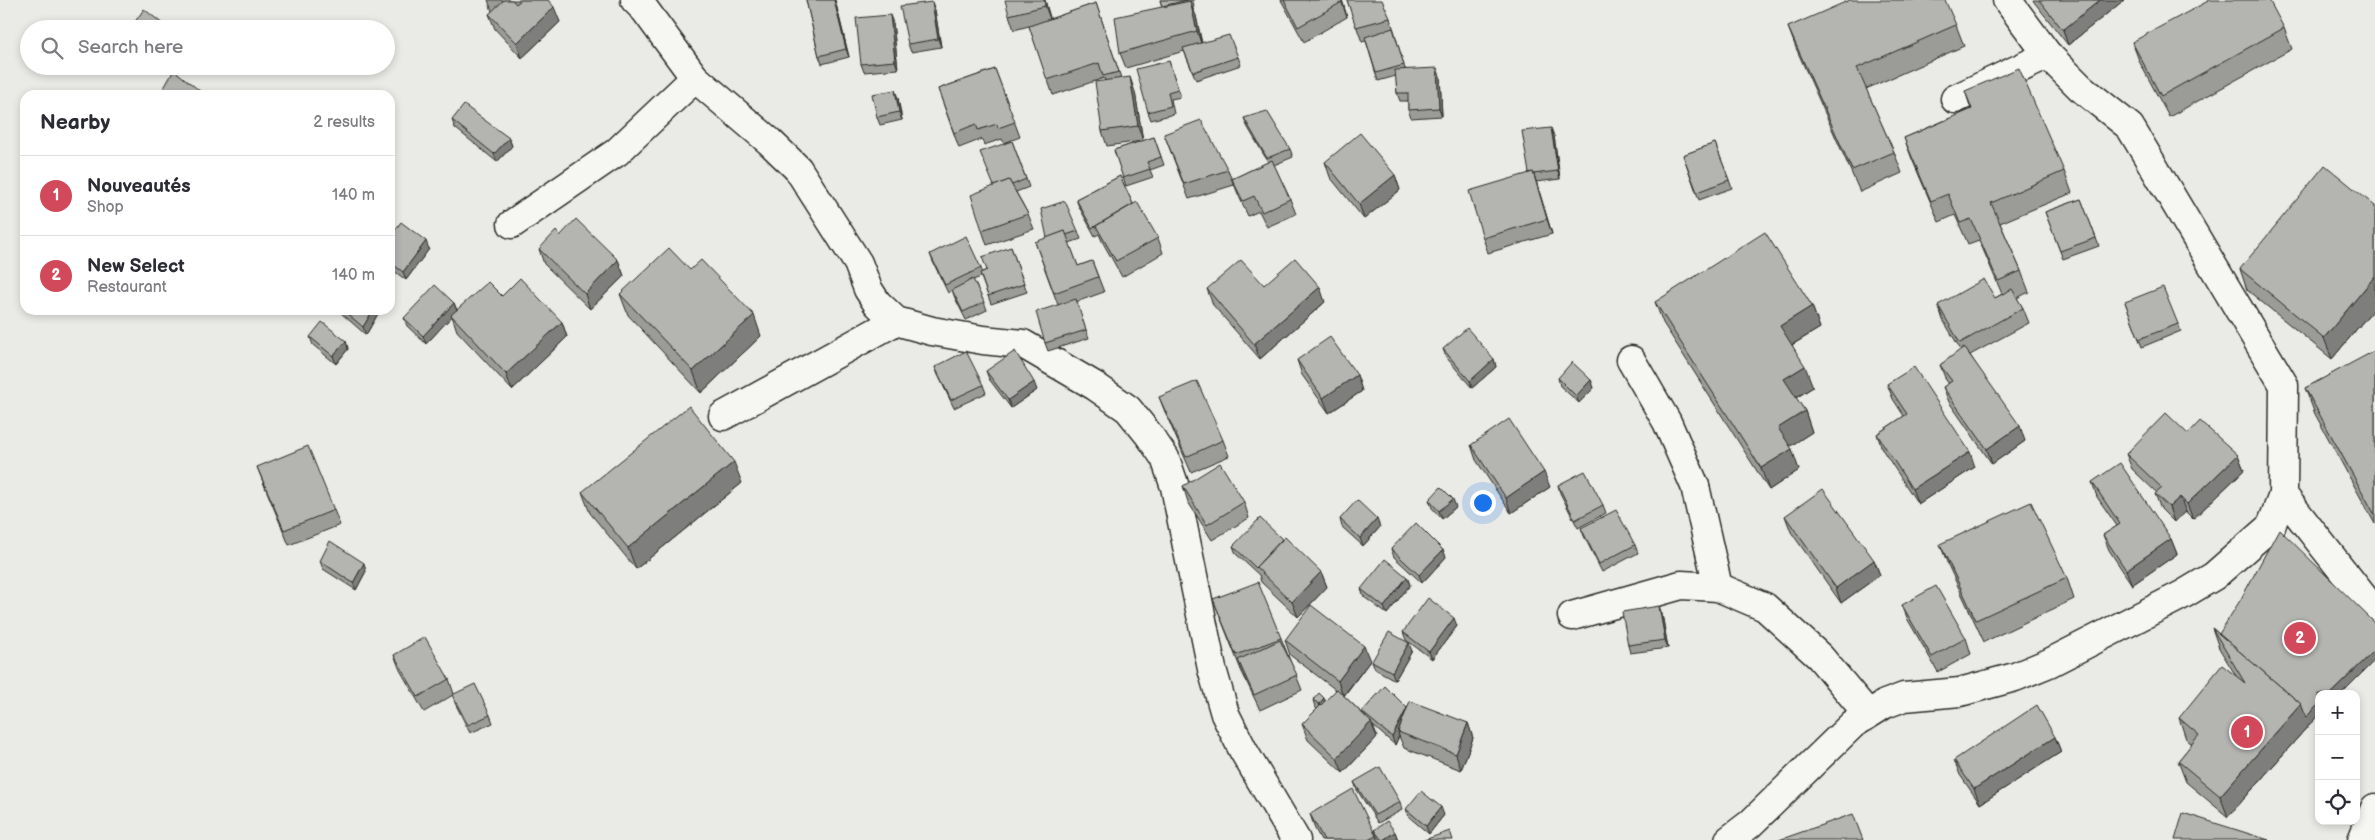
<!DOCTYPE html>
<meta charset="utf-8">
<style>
body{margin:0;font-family:"Balsamiq Sans",sans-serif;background:#f2f2f3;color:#2b2b33}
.controls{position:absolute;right:15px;bottom:15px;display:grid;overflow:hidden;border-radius:10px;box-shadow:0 2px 8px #0003}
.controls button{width:45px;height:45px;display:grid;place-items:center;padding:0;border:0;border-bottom:1px solid #e1e1e2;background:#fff;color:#2b2b33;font:25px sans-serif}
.you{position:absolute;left:1482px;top:502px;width:18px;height:18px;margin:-12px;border:4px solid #fff;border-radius:50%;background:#1a73e8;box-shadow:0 0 0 8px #1a73e833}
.badge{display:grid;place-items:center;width:32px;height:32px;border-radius:50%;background:#d1495b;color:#fff;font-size:16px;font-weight:700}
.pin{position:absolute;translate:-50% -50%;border:2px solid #fff;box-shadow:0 1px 5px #0006}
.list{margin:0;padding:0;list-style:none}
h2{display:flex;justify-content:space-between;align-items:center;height:65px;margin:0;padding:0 20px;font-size:21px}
h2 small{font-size:16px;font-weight:400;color:#7c7c81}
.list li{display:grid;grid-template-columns:32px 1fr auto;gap:15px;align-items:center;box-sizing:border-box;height:80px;padding:0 20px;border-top:1px solid #e1e1e2}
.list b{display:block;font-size:19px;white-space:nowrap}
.list p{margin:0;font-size:16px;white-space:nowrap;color:#7c7c81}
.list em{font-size:16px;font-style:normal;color:#7c7c81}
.icon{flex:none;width:28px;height:28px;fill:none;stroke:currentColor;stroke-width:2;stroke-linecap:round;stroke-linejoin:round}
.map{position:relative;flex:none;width:2375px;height:840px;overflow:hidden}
.search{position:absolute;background:#fff;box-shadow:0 2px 8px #0003;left:20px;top:20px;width:375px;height:55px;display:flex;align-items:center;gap:12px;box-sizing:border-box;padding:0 18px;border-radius:28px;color:#7c7c81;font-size:19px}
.panel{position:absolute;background:#fff;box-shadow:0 2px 8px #0003;left:20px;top:90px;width:375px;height:225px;border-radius:15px}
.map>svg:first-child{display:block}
</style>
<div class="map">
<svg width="2375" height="840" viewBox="0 0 2375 840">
<rect width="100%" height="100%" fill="#eaeae6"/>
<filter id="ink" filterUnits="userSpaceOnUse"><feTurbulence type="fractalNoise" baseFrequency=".02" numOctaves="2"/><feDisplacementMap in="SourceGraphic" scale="10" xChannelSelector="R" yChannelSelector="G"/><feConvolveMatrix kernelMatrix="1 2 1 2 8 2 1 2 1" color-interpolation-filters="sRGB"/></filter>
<g filter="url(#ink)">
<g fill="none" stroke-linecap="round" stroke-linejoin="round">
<defs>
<g id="minor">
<polyline points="635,0 645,10 695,78 769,141 798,169 858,263 868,289 877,303 896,321 932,331 983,340 1023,344 1095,386 1128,409 1149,435 1165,458 1175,487 1212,669 1225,714 1243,750 1296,840"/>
<polyline points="2007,0 2048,55"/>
<polyline points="1955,99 2048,55 2081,88 2130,127 2284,385 2283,495 2375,612"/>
<polyline points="512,224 617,152 695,78"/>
<polyline points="1631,360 1667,422 1695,486 1718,587"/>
<polyline points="723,416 896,321"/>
<polyline points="1572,616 1681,585 1718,587 1765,607 1820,657 1867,713"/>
<polyline points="1729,840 1750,824 1853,724 1885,704 1904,697 1960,692 2015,677 2049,663 2182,595 2214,576 2271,526 2283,495"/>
</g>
<polyline id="primary" points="2362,840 2375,808"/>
</defs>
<use href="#minor" stroke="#2b2b2b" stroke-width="31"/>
<use href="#primary" stroke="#2b2b2b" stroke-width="31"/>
<use href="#minor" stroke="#f6f6f2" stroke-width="28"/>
<use href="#primary" stroke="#f6f6f2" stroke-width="28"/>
</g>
<g fill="#9b9b98" stroke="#2b2b2b">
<polygon points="488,0 548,0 560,22 522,58 495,29 489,14 492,11"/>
<polygon points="806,0 835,0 849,57 822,64 819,56"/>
<polygon points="1045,0 1050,19 1096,3 1121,78 1135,92 1143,141 1154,137 1164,165 1150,170 1153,177 1126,186 1114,150 1142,141 1107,146 1102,131 1105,81 1104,78 1053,95 1029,26 1014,30 1009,15"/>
<polygon points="1160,0 1193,0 1194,7 1192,7 1196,16 1202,43 1238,57 1241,65 1196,80 1184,51 1126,68 1120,53 1162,7"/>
<polygon points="1281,0 1342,0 1347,17 1304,42"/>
<polygon points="1347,0 1390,18 1395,33 1395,34 1405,69 1440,76 1442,116 1411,118 1408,110 1408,101 1400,101 1397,93 1396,76 1378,81 1366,41 1362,42"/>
<polygon points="2033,0 2124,0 2068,45 2034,2"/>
<polygon points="935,10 941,47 911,52 908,44"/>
<polygon points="893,23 898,69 864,72 861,64"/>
<polygon points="1956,25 1964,46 1866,89 1894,152 1902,173 1860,192 1796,48 1788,27"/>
<polygon points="2284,28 2292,49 2169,117 2140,63 2132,42"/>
<polygon points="1169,61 1181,97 1171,99 1174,114 1151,120 1148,112"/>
<polygon points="995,69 1020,137 1004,143 1002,139 984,145 982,139 959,148 938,89"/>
<polygon points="1965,91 2064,171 2072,193 2000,223 2021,271 2029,292 2017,298 2023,308 2029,323 1970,355 2025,441 1992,464 1949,402 1943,387 1949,384 1946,380 1940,365 1961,350 1943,320 1938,305 1995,298 2002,294 1979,240 1968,244 1955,215 1939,222 1912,159 1904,138 1971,109"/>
<polygon points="898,98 902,120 880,125 877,117"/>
<polygon points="1244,118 1290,149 1293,157 1274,165 1290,199 1296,214 1267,227 1259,211 1248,216 1238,194 1232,179 1268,162 1247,126"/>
<polygon points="452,120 509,138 512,146 497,162 455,128"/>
<polygon points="1164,134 1228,170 1234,185 1189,199"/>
<polygon points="1554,136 1560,179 1536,182 1552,234 1488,253 1483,238"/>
<polygon points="1012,141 1029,187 1016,192 1028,214 1034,229 987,245 982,230 993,186"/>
<polygon points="1715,143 1732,188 1699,200 1683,155"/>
<polygon points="1325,162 1395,175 1400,190 1364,219 1330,177"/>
<polygon points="1120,176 1133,204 1158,238 1163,253 1122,277 1102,241 1099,234 1095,236 1079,207 1076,199"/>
<polygon points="2081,199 2099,246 2063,259 2045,212"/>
<polygon points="2375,206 2375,307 2332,359 2247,290 2240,269"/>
<polygon points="1078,231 1081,239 1069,243 1078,266 1092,261 1104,292 1076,302 1089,338 1048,351 1045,343 1058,305 1035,242"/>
<polygon points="560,236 618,260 624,276 590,309 544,264 539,249"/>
<polygon points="390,237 429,249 406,280 390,268"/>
<polygon points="1011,247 1027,292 991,304 981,277 973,280 984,302 987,310 966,320 955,298 952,290 948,293 933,262 930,254 981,268 982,272 987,270"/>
<polygon points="690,270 761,336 701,393 628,315 620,294"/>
<polygon points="1264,285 1325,302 1260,359 1213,305 1207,289"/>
<polygon points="502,296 562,322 567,337 512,390 457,331 452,316 426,344 407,326 404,318 454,303 457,310"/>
<polygon points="1655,302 1812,306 1820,328 1792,345 1813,387 1796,398 1805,411 1812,432 1790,446 1799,470 1769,490 1663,323"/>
<polygon points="2125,302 2178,324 2181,331 2142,347"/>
<polygon points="340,310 380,310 366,335 341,313"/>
<polygon points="310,337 346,341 348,349 336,364 313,345"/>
<polygon points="1443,349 1494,359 1496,367 1472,388 1446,357"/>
<polygon points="2375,352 2375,524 2315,414 2305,388"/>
<polygon points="1297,360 1357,375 1362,391 1329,413 1302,375"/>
<polygon points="935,367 983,385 986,393 954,408 938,375"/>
<polygon points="986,371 1037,390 1011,408 989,379"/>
<polygon points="1558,378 1591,380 1594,388 1579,403 1560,386"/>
<polygon points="1887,384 1975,467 1918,504 1882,449 1877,434 1904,416 1893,399"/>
<polygon points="1159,397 1223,440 1229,456 1191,472 1165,412"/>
<polygon points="2188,434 2238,455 2244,470 2193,519 2186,512 2174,522 2161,509 2155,494 2157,493 2132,469 2126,454"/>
<polygon points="1471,445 1550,487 1511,513 1476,460"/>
<polygon points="257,467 334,510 340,525 289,545 263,482"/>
<polygon points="2092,482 2171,539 2177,554 2132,585 2109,550 2103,535 2117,526 2097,497"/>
<polygon points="742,483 636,569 590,513 582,492"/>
<polygon points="1558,485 1603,505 1606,513 1578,528 1560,493"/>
<polygon points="1183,486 1244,502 1249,518 1212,540 1188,502"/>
<polygon points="1429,500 1456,507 1442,519 1432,508"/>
<polygon points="1785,516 1874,560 1880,575 1841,603 1791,532"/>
<polygon points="1340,519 1380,527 1363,546 1342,527"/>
<polygon points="1581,528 1635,545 1638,553 1602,572 1584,536"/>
<polygon points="1940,544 2067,578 2074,599 1984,642 1948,565"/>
<polygon points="1233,546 1321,572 1327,587 1298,617 1261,582 1259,575 1236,554"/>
<polygon points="1391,549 1443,550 1446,557 1422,583 1394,557"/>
<polygon points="320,561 366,571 356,590 323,569"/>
<polygon points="1407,577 1410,585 1387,614 1364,597 1361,589"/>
<polygon points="1213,599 1281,638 1302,690 1260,710 1241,670"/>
<polygon points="1902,605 1966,638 1971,654 1938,672 1908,620"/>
<polygon points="1662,614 1668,648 1630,653 1628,645"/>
<polygon points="2375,623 2375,660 2341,694 2319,694 2309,725 2228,817 2186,782 2178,761 2192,744 2186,739 2179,718 2236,676 2219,648 2212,628 2219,634"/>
<polygon points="1457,626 1432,659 1406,640 1403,632"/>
<polygon points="1285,640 1370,661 1344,696 1363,714 1362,712 1407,708 1468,723 1473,738 1461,770 1404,748 1399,736 1395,745 1373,726 1377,737 1343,773 1308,740 1302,724 1317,709 1315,707 1313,700 1325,701 1336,690 1290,655"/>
<polygon points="1412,651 1395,680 1375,669 1372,661"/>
<polygon points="394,655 449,679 454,694 490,715 493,723 470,733 455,703 453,695 424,712 400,670"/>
<polygon points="2055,737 2061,752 1980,804 1960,775 1954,760"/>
<polygon points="1354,782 1400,802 1402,810 1378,823 1357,790"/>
<polygon points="1406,809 1444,815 1429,834 1409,817"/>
<polygon points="1310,814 1376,836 1377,840 1321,840 1315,829"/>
<polygon points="1374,830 1395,832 1398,840 1379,840"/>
</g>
<g fill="#7e7e7c" stroke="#2b2b2b">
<polygon points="834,0 835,0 849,57 846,49"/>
<polygon points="1044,0 1045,0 1051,21 1045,6"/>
<polygon points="1341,0 1342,0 1347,17"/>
<polygon points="2100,0 2124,0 2068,45 2063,30"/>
<polygon points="1190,1 1196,16 1202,46 1197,31"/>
<polygon points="932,2 935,10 941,47 938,39"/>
<polygon points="554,7 560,22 522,58 517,43"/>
<polygon points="890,15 893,23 898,69 895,61"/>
<polygon points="1437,68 1440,76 1442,116 1439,108"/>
<polygon points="1130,77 1135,92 1143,141 1138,126"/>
<polygon points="895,90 898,98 902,120 899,112"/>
<polygon points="1551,128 1554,136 1560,179 1558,171"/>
<polygon points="509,138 512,146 497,162 494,154"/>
<polygon points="1533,172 1538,187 1552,234 1547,219"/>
<polygon points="1395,175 1400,190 1364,219 1359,204"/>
<polygon points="426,241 429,249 406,280 403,272"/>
<polygon points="618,260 624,276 590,309 585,294"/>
<polygon points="2375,276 2375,307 2332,359 2324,338"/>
<polygon points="1320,287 1325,302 1260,359 1254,344"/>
<polygon points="454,303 457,311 426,344 423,336"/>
<polygon points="1812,306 1820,328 1788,347 1780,326"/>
<polygon points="373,310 380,310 366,335 363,327"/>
<polygon points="754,315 761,336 701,393 693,371"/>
<polygon points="562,322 567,337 512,390 506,374"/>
<polygon points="346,341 348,349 336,364 333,356"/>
<polygon points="1494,359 1496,367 1472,388 1470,381"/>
<polygon points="1805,366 1813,387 1792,400 1784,379"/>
<polygon points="1357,375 1362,391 1329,413 1323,398"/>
<polygon points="1591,380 1594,388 1579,403 1576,396"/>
<polygon points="1034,382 1037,390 1011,408 1008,400"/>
<polygon points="1805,411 1812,432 1786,449 1778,428"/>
<polygon points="2020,426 2025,441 1992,464 1987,449"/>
<polygon points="1792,449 1799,470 1769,490 1761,468"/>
<polygon points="1970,452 1975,467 1918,504 1912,489"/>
<polygon points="2238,455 2244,470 2193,519 2187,504"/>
<polygon points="734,462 742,483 636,569 628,548"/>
<polygon points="1544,472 1550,487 1511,513 1506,498"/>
<polygon points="2180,497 2186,512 2174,522 2169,507"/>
<polygon points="1453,499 1456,507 1442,519 1439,511"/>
<polygon points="1377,519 1380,527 1363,546 1360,538"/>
<polygon points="2171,539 2177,554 2132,585 2126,570"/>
<polygon points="1443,550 1446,557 1422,583 1419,575"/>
<polygon points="1874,560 1880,575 1841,603 1836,588"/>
<polygon points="364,563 366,571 356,590 353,583"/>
<polygon points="1321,572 1327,587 1298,617 1292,602"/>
<polygon points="1407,577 1410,585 1387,614 1384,607"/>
<polygon points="1659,606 1662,614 1668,648 1665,640"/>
<polygon points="1454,618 1457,626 1432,659 1429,652"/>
<polygon points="1409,643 1412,651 1395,680 1392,672"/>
<polygon points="1364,646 1370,661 1343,696 1338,681"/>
<polygon points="2375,650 2375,660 2341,694 2330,694"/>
<polygon points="1324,698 1327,706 1322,712 1319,704"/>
<polygon points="2301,704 2319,704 2319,715 2309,725 2228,817 2220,796"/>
<polygon points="1407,708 1398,732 1399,736 1395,745 1392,737"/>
<polygon points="1371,722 1377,737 1343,773 1337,758"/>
<polygon points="1468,723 1473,738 1461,770 1456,754"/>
<polygon points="2055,737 2061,752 1980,804 1974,789"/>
<polygon points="1441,807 1444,815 1429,834 1426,826"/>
<polygon points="1395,832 1398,840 1383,840"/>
</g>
<g fill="#b4b4b1" stroke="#2b2b2b">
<polygon points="504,0 512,0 516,4 521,0 548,0 554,7 517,43 489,14"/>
<polygon points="806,0 834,0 846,49 819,56"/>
<polygon points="1005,0 1044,0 1045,6 1009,15"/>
<polygon points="1160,0 1187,0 1162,6"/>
<polygon points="1284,0 1341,0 1342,2 1298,27"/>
<polygon points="1347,0 1382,0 1390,18 1356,27"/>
<polygon points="1850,0 1945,0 1956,25 1857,68 1894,152 1852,170 1788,27"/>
<polygon points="2039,0 2100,0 2063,30"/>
<polygon points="2210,0 2269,0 2284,28 2161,96 2132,42"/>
<polygon points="1190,1 1197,31 1120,53 1115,17"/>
<polygon points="932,2 938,39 908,44 900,6"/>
<polygon points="1096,3 1119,72 1103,76 1099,63 1047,80 1029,26"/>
<polygon points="144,9 169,29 130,29"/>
<polygon points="890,15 895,61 861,64 856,18"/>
<polygon points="1393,28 1404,65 1376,73 1365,37"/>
<polygon points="1229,35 1238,57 1193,72 1183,48"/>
<polygon points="1169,61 1178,89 1168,92 1171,106 1148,112 1136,69"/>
<polygon points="1437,68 1439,108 1408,110 1408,93 1397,93 1395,70"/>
<polygon points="2019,68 2064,171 1991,203 2021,271 1998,281 1971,219 1960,223 1948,194 1931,201 1904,138 1972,109 1965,91"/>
<polygon points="995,69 1015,122 998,128 997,124 978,130 976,124 954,133 938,89"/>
<polygon points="174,70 205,95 160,95"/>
<polygon points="1130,77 1138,126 1102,131 1095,82"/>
<polygon points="895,90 899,112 877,117 872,94"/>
<polygon points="464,105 509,138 494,154 452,120"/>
<polygon points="1267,111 1290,149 1267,158 1244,118"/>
<polygon points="1201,120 1228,170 1184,184 1164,134"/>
<polygon points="1551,128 1558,171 1533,174 1533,172 1529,173 1522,131"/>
<polygon points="1360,133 1395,175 1359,204 1325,162"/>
<polygon points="1154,137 1161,157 1147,162 1150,169 1123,178 1114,150"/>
<polygon points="1012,141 1026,179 1012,185 1009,180 994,186 980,152"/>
<polygon points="1715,143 1729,180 1697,192 1683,155"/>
<polygon points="1272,160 1290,199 1262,212 1254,196 1243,201 1232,179"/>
<polygon points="2325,165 2375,206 2375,276 2324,338 2240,269"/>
<polygon points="1533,172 1547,219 1483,238 1469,191"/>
<polygon points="1120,176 1133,204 1092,228 1076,199"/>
<polygon points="1009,180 1028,214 982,230 971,195"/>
<polygon points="2081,199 2096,238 2060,251 2045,212"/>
<polygon points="1065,201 1078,231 1066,235 1065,231 1047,238 1041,209"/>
<polygon points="1137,202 1158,238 1116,261 1096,226"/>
<polygon points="576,219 618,260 585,294 539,249 556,231 560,236"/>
<polygon points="401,222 426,241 403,272 390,262 390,237"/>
<polygon points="1065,231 1078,266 1092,261 1098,277 1054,293 1035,242"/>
<polygon points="1765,232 1812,306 1780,326 1805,366 1784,379 1805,411 1778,428 1792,449 1761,468 1655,302"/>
<polygon points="966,236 981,268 945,285 930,254"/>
<polygon points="1011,247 1024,284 988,296 980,273 987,270 982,257"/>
<polygon points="669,248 690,270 701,260 754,315 693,371 620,294"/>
<polygon points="1295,258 1320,287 1254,344 1207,289 1241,260 1264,285"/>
<polygon points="520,278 562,322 506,374 451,315 488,282 502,296"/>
<polygon points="973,279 984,302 963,312 952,290"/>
<polygon points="1984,279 1995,298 2012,289 2023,308 1960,343 1938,305"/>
<polygon points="435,285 454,303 423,336 404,318"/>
<polygon points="2163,287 2178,324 2139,339 2125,302"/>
<polygon points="1076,299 1086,330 1045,343 1036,312"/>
<polygon points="343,310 373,310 363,327"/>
<polygon points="322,322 346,341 333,356 310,337"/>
<polygon points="1467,328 1494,359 1470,381 1443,349"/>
<polygon points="1330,337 1357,375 1323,398 1297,360"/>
<polygon points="1964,347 2020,426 1987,449 1943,387 1952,381 1940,365"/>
<polygon points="966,351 983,385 951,400 935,367"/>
<polygon points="1015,351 1034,382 1008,400 986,371"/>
<polygon points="2374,351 2375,352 2375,515 2305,388"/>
<polygon points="1572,362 1591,380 1576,396 1558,378"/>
<polygon points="1914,367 1970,452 1912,489 1877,434 1907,414 1887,384"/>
<polygon points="1197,381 1223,440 1186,457 1159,397"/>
<polygon points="689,406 734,462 628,548 582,492"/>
<polygon points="2166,413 2188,434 2200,421 2238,455 2187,504 2180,497 2169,507 2155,494 2162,488 2126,454"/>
<polygon points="1509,419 1544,472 1506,498 1471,445"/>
<polygon points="308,446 334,510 284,530 257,467"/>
<polygon points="1220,463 1244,502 1207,525 1183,486"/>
<polygon points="2120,463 2171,539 2126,570 2103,535 2120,524 2092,482"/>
<polygon points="1585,471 1603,505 1575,520 1558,485"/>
<polygon points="1441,487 1453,499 1439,511 1429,500"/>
<polygon points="1823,489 1874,560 1836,588 1785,516"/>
<polygon points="1357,500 1377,519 1360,538 1340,519"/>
<polygon points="2031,502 2067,578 1976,620 1940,544"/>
<polygon points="1616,510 1635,545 1599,564 1581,528"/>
<polygon points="1260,518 1282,539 1256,567 1256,568 1233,546"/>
<polygon points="1416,523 1443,550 1419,575 1391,549"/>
<polygon points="2279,529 2375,623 2375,650 2330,694 2319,694 2319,704 2306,717 2301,704 2219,634 2241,599"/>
<polygon points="1285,537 1321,572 1292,602 1256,567"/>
<polygon points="330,541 364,563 353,583 320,561"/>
<polygon points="1385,559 1407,577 1384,607 1361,589"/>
<polygon points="1258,582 1281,638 1236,655 1213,599"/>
<polygon points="1936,586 1966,638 1932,657 1902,605"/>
<polygon points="1428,598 1454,618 1429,652 1403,632"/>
<polygon points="1311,605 1364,646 1338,681 1285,640"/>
<polygon points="1659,606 1665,640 1628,645 1622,612"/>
<polygon points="2212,628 2301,704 2220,796 2178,761 2199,735 2179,718 2222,665 2245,683"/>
<polygon points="1389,632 1409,643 1392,672 1372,661"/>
<polygon points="425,637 449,679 418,697 394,655"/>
<polygon points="1280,640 1297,675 1254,695 1238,660"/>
<polygon points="475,684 490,715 468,725 452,695"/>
<polygon points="1385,686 1407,708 1392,737 1362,712"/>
<polygon points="1337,689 1371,722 1337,758 1302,724"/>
<polygon points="1319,693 1324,698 1319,704 1313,700"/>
<polygon points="1410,701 1468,723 1456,754 1398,732"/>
<polygon points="2037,705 2055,737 1974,789 1954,760"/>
<polygon points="1380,767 1400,802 1375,815 1354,782"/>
<polygon points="1353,789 1376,836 1368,840 1324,840 1310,814"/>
<polygon points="1421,791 1441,807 1426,826 1406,809"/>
<polygon points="2183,813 2269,840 2175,840"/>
<polygon points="1853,814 1863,840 1779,840"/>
<polygon points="1387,821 1395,832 1383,840 1382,840 1374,830"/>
<polygon points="1450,831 1453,840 1424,840"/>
</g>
</g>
</svg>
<div class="controls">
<button>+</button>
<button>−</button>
<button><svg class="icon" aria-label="locate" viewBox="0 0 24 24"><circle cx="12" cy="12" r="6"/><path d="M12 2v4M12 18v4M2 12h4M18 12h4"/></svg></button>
</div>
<div class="you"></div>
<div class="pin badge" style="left:2247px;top:732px">1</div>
<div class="pin badge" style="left:2300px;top:638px">2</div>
<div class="search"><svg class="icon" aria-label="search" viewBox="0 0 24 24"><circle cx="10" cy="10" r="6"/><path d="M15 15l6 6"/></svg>Search here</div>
<section class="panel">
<h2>Nearby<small>2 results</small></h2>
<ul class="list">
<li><span class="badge">1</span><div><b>Nouveautés</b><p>Shop</p></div><em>140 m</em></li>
<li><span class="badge">2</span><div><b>New Select</b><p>Restaurant</p></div><em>140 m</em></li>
</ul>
</section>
</div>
